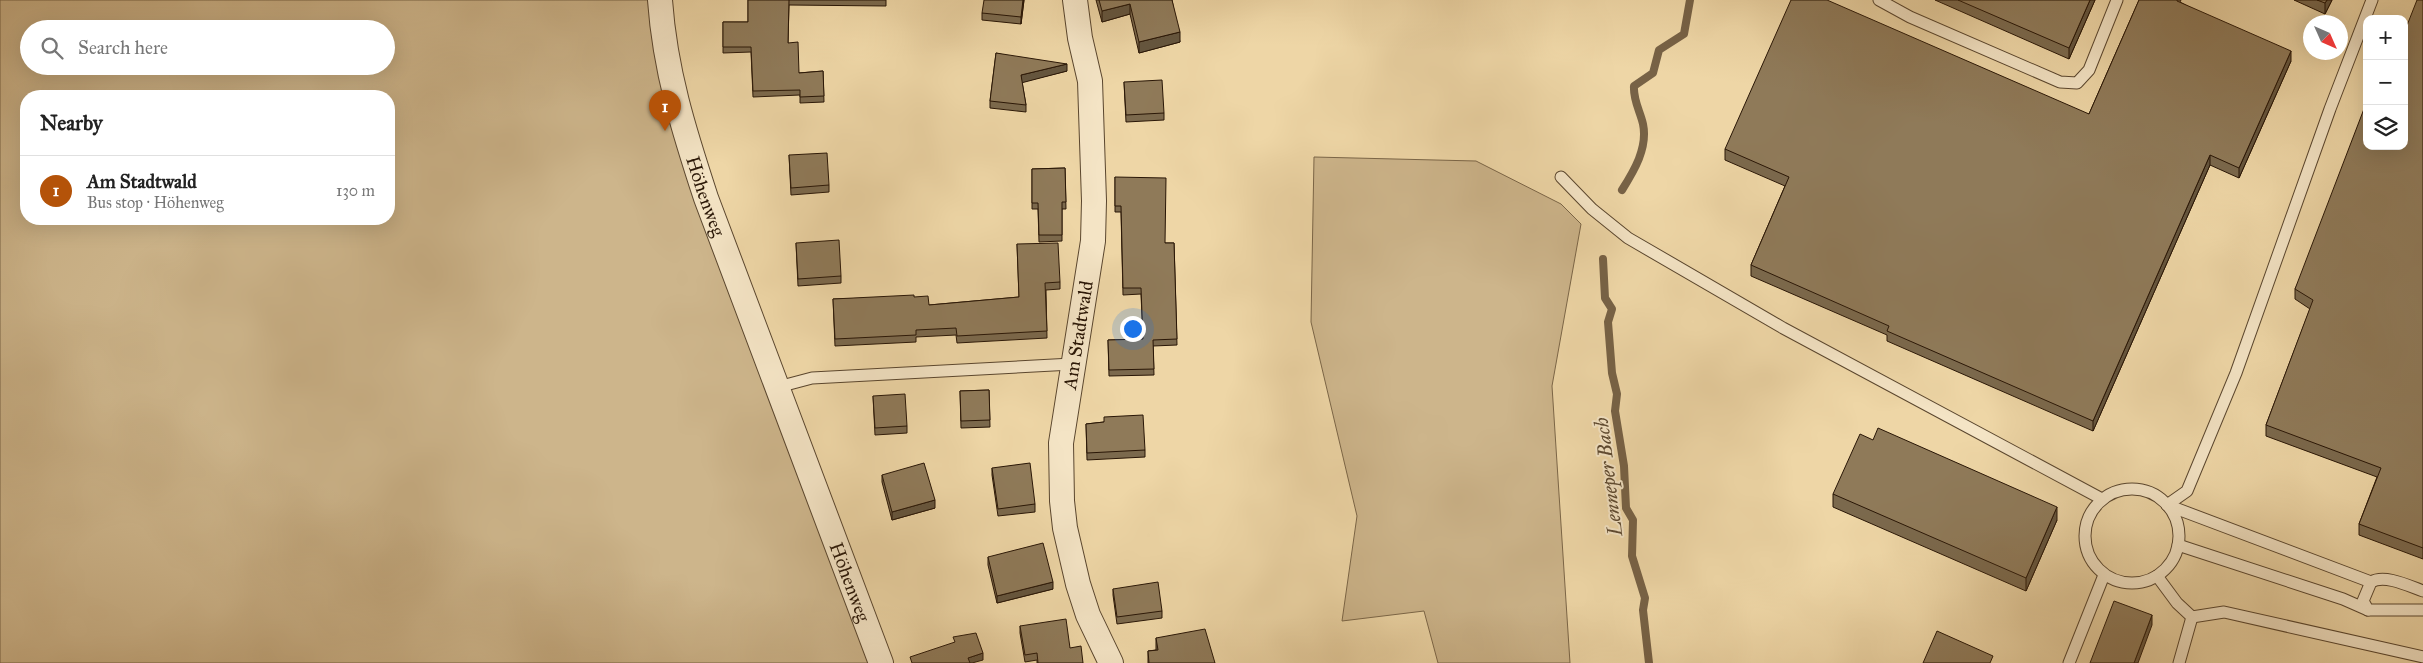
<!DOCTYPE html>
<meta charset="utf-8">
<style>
body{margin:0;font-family:"IM FELL Great Primer",serif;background:#f6f6f6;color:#222}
.controls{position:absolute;right:15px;top:15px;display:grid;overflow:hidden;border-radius:10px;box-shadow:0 5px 20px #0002}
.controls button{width:45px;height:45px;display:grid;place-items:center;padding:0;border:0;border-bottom:1px solid #e0e0e0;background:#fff;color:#222;font:25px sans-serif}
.compass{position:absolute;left:2303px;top:15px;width:45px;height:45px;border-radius:50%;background:#fff;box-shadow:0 5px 20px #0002;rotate:135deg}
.you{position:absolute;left:1132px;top:328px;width:18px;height:18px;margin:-12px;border:4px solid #fff;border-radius:50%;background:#1a73e8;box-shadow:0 0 0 8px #1a73e833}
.badge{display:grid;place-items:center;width:32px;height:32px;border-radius:50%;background:#b45309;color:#fff;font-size:16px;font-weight:700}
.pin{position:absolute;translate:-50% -41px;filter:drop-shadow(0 1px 2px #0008)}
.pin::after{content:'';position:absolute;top:26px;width:18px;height:15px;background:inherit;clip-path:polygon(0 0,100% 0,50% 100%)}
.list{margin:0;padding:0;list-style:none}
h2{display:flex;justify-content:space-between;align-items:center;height:65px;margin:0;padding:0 20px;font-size:21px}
h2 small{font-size:16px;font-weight:400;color:#767676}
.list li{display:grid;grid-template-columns:32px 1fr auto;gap:15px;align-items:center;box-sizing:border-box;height:70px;padding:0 20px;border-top:1px solid #e0e0e0}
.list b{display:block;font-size:19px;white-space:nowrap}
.list p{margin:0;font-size:16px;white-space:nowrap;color:#767676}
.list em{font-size:16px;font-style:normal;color:#767676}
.icon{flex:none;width:28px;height:28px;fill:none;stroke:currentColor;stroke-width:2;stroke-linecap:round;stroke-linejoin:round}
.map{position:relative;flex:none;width:2423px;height:663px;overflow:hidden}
.search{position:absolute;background:#fff;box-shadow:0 5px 20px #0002;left:20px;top:20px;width:375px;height:55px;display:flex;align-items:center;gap:12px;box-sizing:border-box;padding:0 18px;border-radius:28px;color:#767676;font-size:19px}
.panel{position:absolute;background:#fff;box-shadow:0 5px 20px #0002;left:20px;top:90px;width:375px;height:135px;border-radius:20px}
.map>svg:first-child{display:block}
</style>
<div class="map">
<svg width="2423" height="663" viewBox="0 0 2423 663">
<rect width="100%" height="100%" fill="#eed6a6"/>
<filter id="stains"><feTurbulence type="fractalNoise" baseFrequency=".004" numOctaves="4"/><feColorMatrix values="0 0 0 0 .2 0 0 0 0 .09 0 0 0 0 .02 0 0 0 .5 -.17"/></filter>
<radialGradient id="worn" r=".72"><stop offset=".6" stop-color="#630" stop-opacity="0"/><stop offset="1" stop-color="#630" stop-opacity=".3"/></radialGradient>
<g fill="#cdb58b" stroke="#7b6648" fill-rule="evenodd">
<path d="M0,0H660L666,50L881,663H0ZM29,29H386V66H29ZM26,96H389V219H26Z"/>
<polygon points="1314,157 1476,161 1561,204 1581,224 1552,386 1570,663 1438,663 1424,611 1342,621 1357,516 1311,322"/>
</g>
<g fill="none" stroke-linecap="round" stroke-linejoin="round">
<g stroke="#776246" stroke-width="8">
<path d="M1622,190C1634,171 1648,148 1643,124C1640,111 1633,100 1634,86L1653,73L1659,50L1684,34L1690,0"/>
<polyline points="1603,259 1605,298 1612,309 1608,322 1612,373 1617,394 1615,411 1624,466 1626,508 1633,520 1632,556 1645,598 1643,610 1649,663"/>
</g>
<defs>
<g id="service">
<polyline points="1879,0 1910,17 2060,82 2077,83 2089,70 2117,0"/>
<polyline points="1561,177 1592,209 1628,238 1783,328 2102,499"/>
<polyline points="778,387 812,378 1072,364"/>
<circle cx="2132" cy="536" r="47"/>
<polyline points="2167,505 2187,491 2236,373 2330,109 2372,0"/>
<polyline points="2167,505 2371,582"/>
<polyline points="2178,545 2343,599 2368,610"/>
<polyline points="2157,576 2177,603 2192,617 2224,612 2423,657"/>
<path d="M2423,591C2409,586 2385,574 2371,582L2363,601L2368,610H2423"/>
<polyline points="2069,663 2104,575"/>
<polyline points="2179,663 2192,617"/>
</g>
<g id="minor">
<path id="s1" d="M660,0C665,71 684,131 706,198L881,663"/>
<polyline points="1075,0 1080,38 1090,81 1094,201 1093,241 1061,443 1062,501 1065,528 1078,584 1088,615 1111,663"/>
</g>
</defs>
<use href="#service" stroke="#5a462e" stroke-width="13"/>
<use href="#minor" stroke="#5a462e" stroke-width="26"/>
<use href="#service" stroke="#f4e4c5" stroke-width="11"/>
<use href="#minor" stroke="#f4e4c5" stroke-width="24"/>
</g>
<g fill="#7b694d" stroke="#291606">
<polygon points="748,0 886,0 886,6 789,5 788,43 799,73 823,71 824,102 800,103 800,95 753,97 751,52 723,53 723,22 748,22"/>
<polygon points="1024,0 1021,24 982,20 982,13"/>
<polygon points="1096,0 1172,0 1180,42 1139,53 1130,14 1102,22"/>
<polygon points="1935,0 2095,0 2069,59"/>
<polygon points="2139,0 2181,0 2180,2 2291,61 2239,178 2210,165 2093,431 1887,341 1887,335 1751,276 1751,265 1785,186 1725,160 1725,149 2089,114"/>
<polygon points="2294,0 2332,0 2325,14"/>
<polygon points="2423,0 2423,559 2359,535 2359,524 2377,477 2266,436 2266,425 2310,309 2295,299 2295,289 2367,146"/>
<polygon points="996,53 1067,71 1022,82 1026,105 1026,112 990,108 990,101"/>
<polygon points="1124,82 1164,113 1164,120 1126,122"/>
<polygon points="789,155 829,185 829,192 791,195"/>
<polygon points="1065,168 1066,209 1062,209 1062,241 1039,242 1038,209 1032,209 1032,169"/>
<polygon points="1115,177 1165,243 1174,243 1177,345 1153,346 1154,375 1109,376 1108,340 1143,339 1141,294 1123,295 1121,212 1115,212"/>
<polygon points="796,243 841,276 841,283 798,286"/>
<polygon points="1017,244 1060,282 1060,289 1046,290 1047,338 957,343 956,335 916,337 916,342 835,346 833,299 914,297 929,305 1019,297"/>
<polygon points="989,390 990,427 961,428 960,391"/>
<polygon points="873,396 907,426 907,433 875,435"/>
<polygon points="1104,422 1145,450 1145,457 1087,460 1086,424"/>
<polygon points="992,468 1035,504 1035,512 998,516 992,475"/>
<polygon points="882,475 935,508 892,520 882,482"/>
<polygon points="1833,494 2057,520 2026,591 1833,507"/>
<polygon points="988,557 1053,589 997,603 988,565"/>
<polygon points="1113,589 1162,611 1162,618 1117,624 1113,595"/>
<polygon points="1020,626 1070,648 1083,663 1037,663 1037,660 1025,662 1020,633"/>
<polygon points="1156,638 1215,663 1148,663 1148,651 1156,650"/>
</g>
<g fill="#64553e" stroke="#291606">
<polygon points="1023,0 1024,0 1021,24 1021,17"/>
<polygon points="2090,0 2095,0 2069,59 2069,48"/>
<polygon points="2327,0 2332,0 2325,14 2325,3"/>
<polygon points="1130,4 1130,14 1102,22 1102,11"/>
<polygon points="1180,32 1180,42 1139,53 1139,42"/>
<polygon points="2291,51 2291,61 2239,178 2239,168"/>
<polygon points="1067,64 1067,71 1021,83 1021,75"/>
<polygon points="2210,155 2210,165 2093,431 2093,421"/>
<polygon points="935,500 935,508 892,520 892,512"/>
<polygon points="2057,507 2057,520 2026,591 2026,578"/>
<polygon points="1053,582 1053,589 997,603 997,596"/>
<polygon points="2152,615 2152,625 2138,663 2134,663"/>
<polygon points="983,653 983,660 972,663 968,663 968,658"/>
</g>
<g fill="#8f7a59" stroke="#291606">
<polygon points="748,0 789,0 788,43 798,42 799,73 823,71 824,96 800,97 800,90 753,91 751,47 723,47 723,22 748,22"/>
<polygon points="984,0 1023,0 1021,17 982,13"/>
<polygon points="1099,0 1172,0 1180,32 1139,42 1130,4 1102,11"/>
<polygon points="1791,0 1827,0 2089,114 2139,0 2177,0 2177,1 2291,51 2239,168 2210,155 2093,421 1887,331 1889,326 1751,265 1789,177 1725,149"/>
<polygon points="1958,0 2090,0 2069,48"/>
<polygon points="2317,0 2327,0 2325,3"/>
<polygon points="2417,0 2423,0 2423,548 2359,524 2381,468 2266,425 2313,300 2295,289 2367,101 2367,146 2404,146 2404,33"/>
<polygon points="996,53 1067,64 1021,75 1026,105 990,101"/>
<polygon points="1162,80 1164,113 1126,115 1124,82"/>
<polygon points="827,153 829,185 791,188 789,155"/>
<polygon points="1065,168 1066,202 1062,202 1062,235 1039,235 1038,203 1032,203 1032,169"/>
<polygon points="1115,177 1166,178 1165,243 1174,243 1177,339 1153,340 1154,369 1109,370 1108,340 1143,339 1141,288 1123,288 1121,206 1115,206"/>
<polygon points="839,240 841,276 798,279 796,243"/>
<polygon points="1058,243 1060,282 1045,283 1047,331 957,336 956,328 916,330 916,335 835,339 833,299 914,295 914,297 928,296 929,305 1019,297 1017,244"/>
<polygon points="989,390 990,420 961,421 960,391"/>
<polygon points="905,394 907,426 875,428 873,396"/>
<polygon points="1143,415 1145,450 1087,453 1086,424 1104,422 1104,417"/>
<polygon points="1878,428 2057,507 2026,578 1833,494 1860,434 1873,440"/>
<polygon points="924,463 935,500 892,512 882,475"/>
<polygon points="1030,463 1035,504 998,509 992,468"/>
<polygon points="1043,543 1053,582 997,596 988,557"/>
<polygon points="1158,582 1162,611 1117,617 1113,589"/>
<polygon points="2114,601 2152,615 2134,663 2090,663"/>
<polygon points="1066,619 1070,648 1081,646 1083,663 1038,663 1037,653 1025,655 1020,626"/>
<polygon points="1205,629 1215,663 1149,663 1148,651 1158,650 1156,638"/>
<polygon points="1937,631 1993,656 1990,663 1923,663"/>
<polygon points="976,633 983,653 968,658 970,663 912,663 910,657 955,642 953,637"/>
</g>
<g text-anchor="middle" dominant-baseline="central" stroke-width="4" stroke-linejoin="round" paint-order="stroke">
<g font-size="19" fill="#291606" stroke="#f4e4c5">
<text stroke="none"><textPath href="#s1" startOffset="202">Höhenweg</textPath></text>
<text transform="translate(1078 335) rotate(-81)">Am Stadtwald</text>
<text stroke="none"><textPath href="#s1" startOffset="614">Höhenweg</textPath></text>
</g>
<g font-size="20" font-style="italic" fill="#5d4930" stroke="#f4e4c5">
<text transform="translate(1608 477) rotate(-97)">Lenneper Bach</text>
</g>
</g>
<rect width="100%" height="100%" filter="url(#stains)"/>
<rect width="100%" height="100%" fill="url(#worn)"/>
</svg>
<div class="controls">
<button>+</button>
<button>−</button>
<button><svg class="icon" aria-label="layers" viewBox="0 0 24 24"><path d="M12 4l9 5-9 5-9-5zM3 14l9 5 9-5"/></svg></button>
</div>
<svg class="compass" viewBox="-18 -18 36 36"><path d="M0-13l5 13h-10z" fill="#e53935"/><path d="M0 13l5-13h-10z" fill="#767676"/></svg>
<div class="you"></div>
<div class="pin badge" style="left:665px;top:131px">1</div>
<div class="search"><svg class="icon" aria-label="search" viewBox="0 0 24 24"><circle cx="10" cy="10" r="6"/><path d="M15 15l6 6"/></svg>Search here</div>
<section class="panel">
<h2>Nearby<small></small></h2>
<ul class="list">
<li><span class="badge">1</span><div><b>Am Stadtwald</b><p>Bus stop · Höhenweg</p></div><em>130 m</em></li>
</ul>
</section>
</div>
